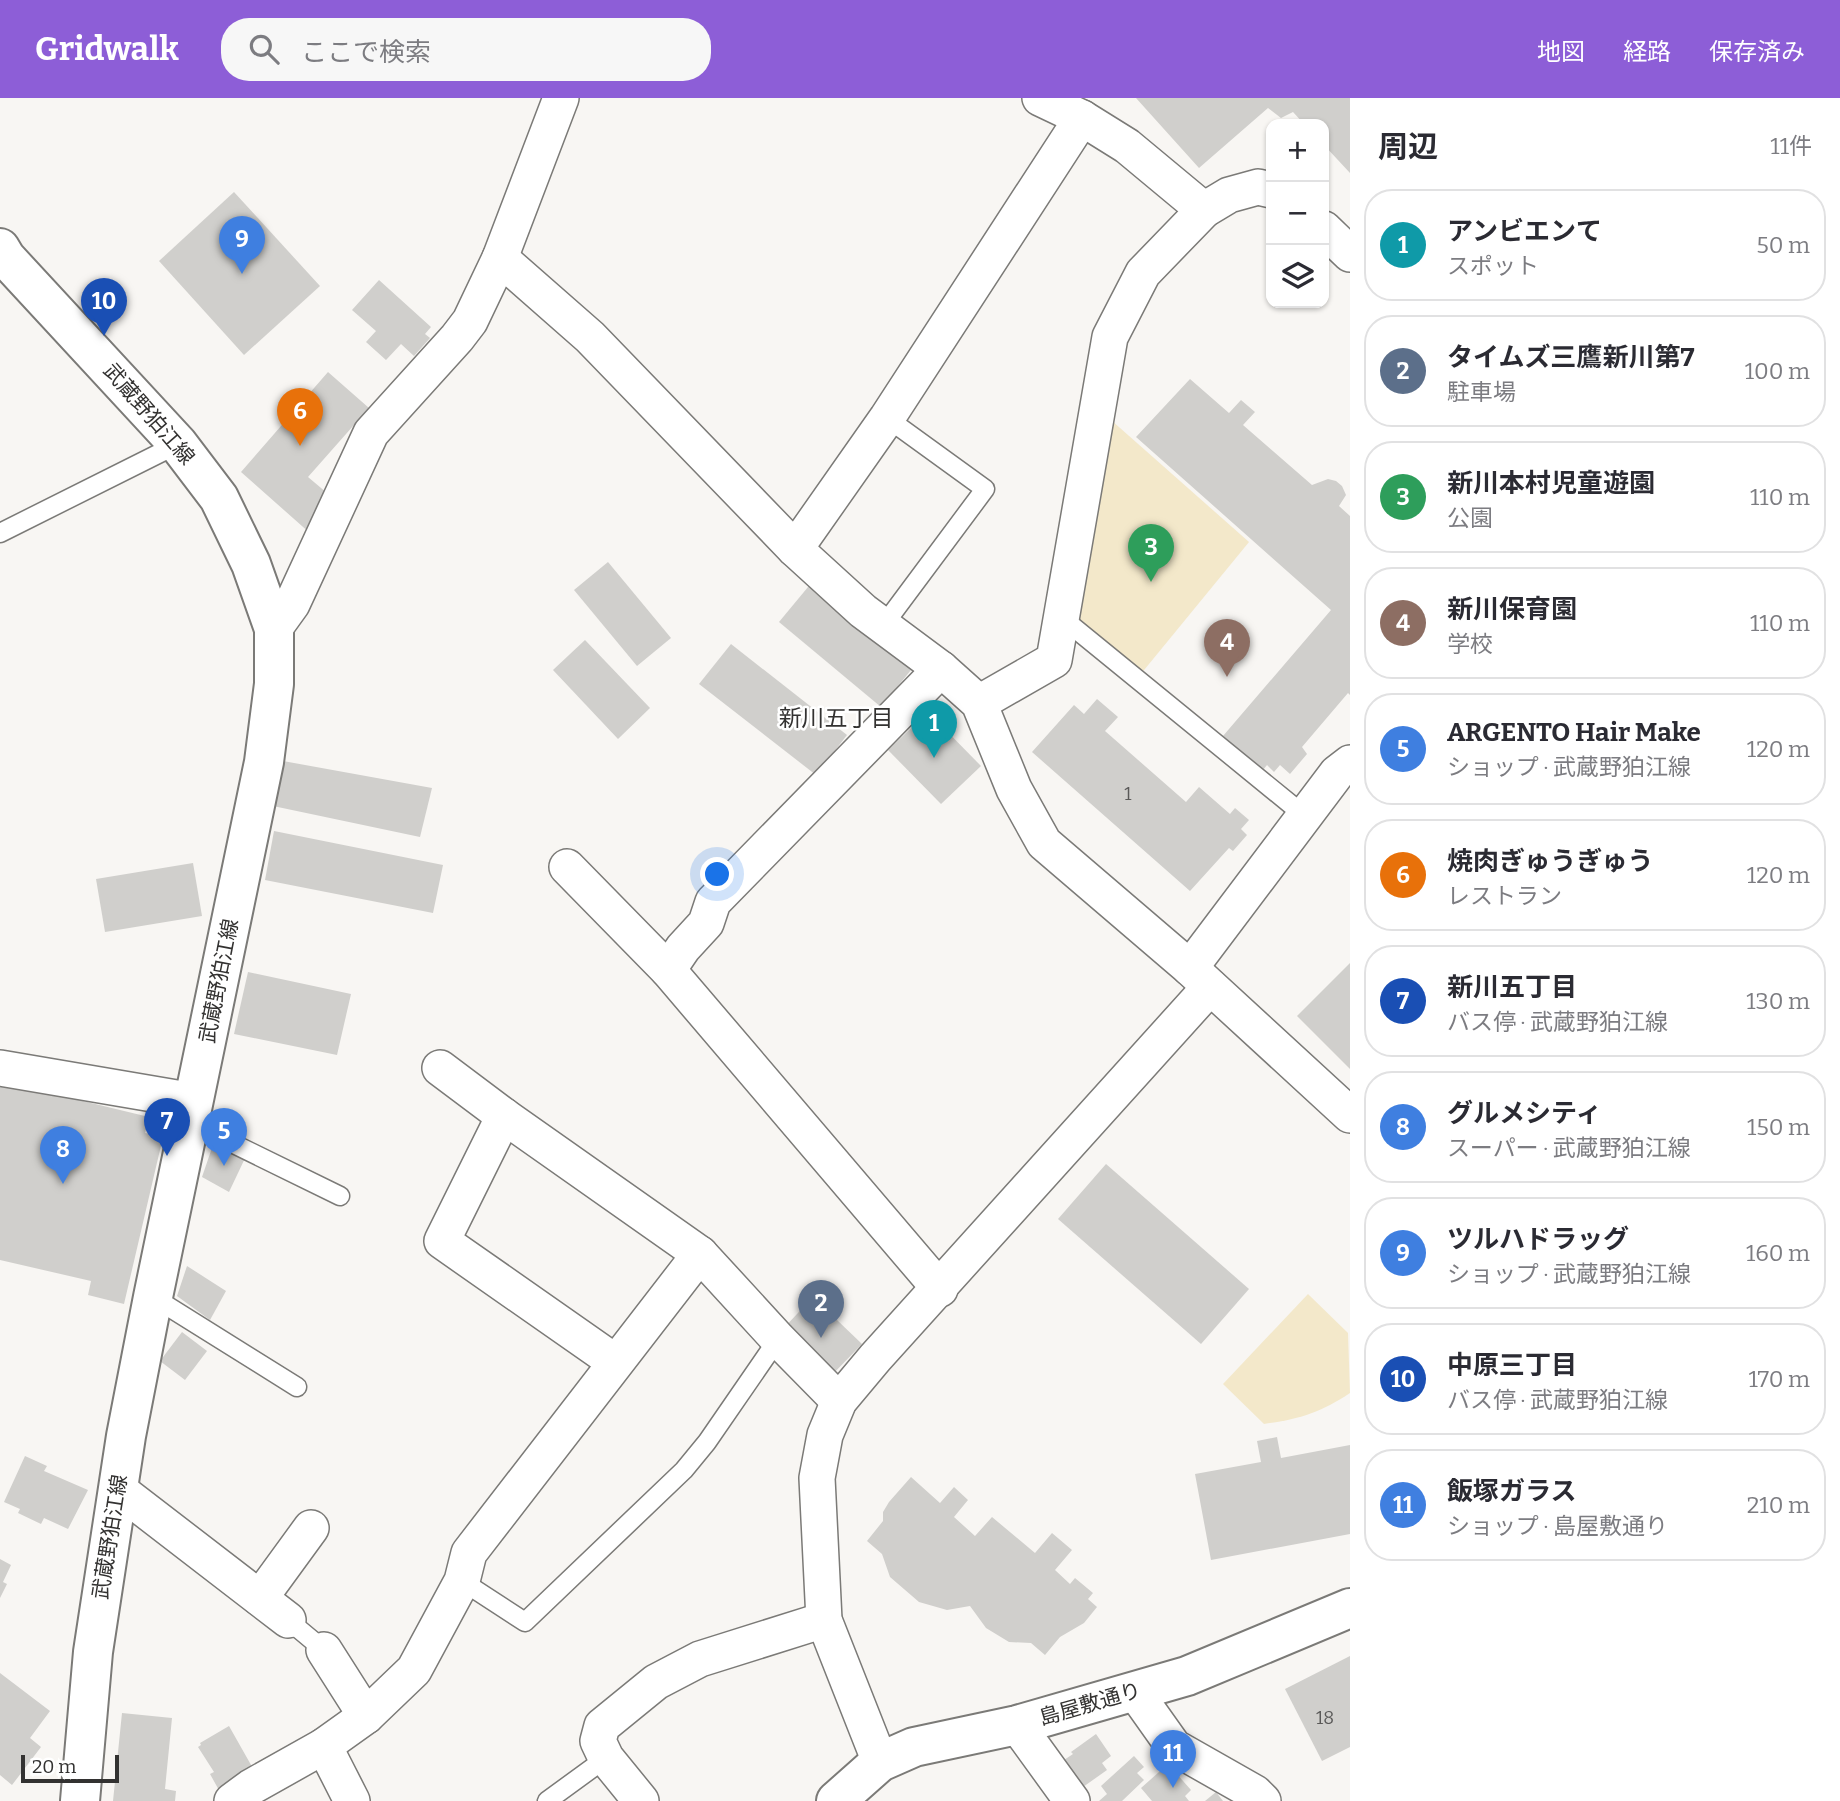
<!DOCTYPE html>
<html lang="ja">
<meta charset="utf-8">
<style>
body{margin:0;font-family:Bitter,"Noto Sans JP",serif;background:#f7f7f7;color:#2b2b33}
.controls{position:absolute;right:21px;top:21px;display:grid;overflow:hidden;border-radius:14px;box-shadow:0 2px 5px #0004}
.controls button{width:63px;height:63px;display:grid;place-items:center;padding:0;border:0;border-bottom:2px solid #e1e1e2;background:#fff;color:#2b2b33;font:35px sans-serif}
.scale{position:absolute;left:21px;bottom:18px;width:98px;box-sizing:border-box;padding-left:7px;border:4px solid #333231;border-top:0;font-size:19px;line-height:24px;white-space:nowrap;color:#333231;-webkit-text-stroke:5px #fff;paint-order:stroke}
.you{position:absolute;left:718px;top:777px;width:24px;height:24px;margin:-18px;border:5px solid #fff;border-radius:50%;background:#1a73e8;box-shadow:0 0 0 10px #1a73e833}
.badge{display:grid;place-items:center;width:46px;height:46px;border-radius:50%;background:#8d5ed7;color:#fff;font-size:23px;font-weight:700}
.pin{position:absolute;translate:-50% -58px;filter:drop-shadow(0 2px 4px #0008)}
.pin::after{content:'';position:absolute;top:37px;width:24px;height:21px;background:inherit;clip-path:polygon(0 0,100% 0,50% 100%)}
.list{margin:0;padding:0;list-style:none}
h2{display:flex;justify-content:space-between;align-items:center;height:91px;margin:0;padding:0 28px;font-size:30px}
h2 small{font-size:23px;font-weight:400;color:#7c7c81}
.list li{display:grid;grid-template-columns:46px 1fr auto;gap:21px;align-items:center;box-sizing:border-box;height:112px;margin:0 14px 14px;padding:0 14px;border:2px solid #e1e1e2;border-radius:28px}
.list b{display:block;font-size:26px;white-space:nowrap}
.list p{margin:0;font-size:23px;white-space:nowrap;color:#7c7c81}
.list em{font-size:23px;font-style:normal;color:#7c7c81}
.icon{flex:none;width:38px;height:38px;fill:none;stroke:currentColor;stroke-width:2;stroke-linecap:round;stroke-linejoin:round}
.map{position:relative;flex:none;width:1350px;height:1703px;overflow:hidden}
header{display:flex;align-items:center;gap:42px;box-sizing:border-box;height:98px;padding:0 35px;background:#8d5ed7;color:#fff}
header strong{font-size:33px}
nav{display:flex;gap:38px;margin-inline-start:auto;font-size:24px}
.search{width:490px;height:63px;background:#f7f7f7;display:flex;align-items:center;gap:18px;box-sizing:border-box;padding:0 24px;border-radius:28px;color:#7c7c81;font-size:26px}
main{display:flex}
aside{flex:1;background:#fff}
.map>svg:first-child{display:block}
</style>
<header>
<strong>Gridwalk</strong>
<div class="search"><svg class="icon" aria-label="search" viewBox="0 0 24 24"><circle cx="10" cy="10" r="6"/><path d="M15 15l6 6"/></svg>ここで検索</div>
<nav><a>地図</a><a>経路</a><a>保存済み</a></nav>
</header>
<main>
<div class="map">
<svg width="1350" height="1703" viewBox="0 0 1350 1703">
<rect width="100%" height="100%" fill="#f8f6f3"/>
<g fill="#f3e8ca">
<polygon points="1111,322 1249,444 1140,577 1078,524"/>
<path d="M1308,1196L1348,1235L1350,1295C1320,1315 1299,1321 1264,1326L1223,1286Z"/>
</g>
<g fill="#d0cfcc">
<polygon points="1136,0 1350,0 1350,75 1324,47 1324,26 1304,26 1293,14 1281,20 1268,10 1199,70"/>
<polygon points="234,94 320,188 244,257 159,163"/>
<polygon points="379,182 431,229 425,236 430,240 414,258 401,246 386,262 366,244 376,233 352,212"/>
<polygon points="328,274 369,310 308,379 327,395 311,436 241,374"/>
<polygon points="1190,281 1229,315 1241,302 1255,314 1243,327 1312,387 1328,381 1336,383 1342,388 1346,397 1339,408 1350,418 1350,597 1348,595 1302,649 1307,656 1290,676 1280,667 1274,674 1267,667 1263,672 1223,638 1331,512 1136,339"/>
<polygon points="608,464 671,540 637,568 574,492"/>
<polygon points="813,483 915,567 881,609 779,524"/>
<polygon points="585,542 650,610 618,641 553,572"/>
<polygon points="731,546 847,637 816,677 699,586"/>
<polygon points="1097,601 1118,619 1105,633 1186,704 1199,689 1230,716 1235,710 1249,722 1241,731 1247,737 1233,753 1229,750 1190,793 1032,654 1074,607 1084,616"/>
<polygon points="928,614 981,668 941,706 888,652"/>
<polygon points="283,663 432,690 420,739 273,708"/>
<polygon points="274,733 443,767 433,815 265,782"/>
<polygon points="193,765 202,818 105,834 96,781"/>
<polygon points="1350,865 1350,971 1297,918"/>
<polygon points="248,874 351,896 337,957 234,936"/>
<polygon points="0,983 149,1019 145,1035 163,1039 124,1206 88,1197 91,1183 0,1162"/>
<polygon points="215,1041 247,1056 229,1094 202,1079"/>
<polygon points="1106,1066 1249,1191 1201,1246 1058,1121"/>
<polygon points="187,1168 226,1193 210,1222 177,1198"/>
<polygon points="813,1199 862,1246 829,1280 781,1233"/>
<polygon points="182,1234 207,1253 185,1282 160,1263"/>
<polygon points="1277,1339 1281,1360 1350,1347 1350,1436 1211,1462 1195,1376 1261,1364 1257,1343"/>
<polygon points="25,1358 47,1368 44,1373 88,1392 68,1431 44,1420 41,1426 18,1415 20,1411 4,1404"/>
<polygon points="911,1379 940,1405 954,1389 968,1402 954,1419 975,1438 992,1419 1035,1455 1052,1435 1072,1452 1055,1472 1070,1486 1075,1480 1093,1495 1088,1501 1097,1509 1084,1525 1060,1539 1045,1557 1031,1545 1009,1544 986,1530 970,1508 947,1512 919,1504 890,1479 882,1456 867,1443 883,1423 883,1414 889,1404"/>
<polygon points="0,1461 11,1467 3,1484 7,1486 0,1500"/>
<polygon points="1350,1558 1350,1649 1322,1663 1285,1591"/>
<polygon points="0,1575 50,1613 30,1640 41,1649 12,1687 0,1677"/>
<polygon points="122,1615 172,1620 165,1691 176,1693 175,1703 113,1703"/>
<polygon points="229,1628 255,1674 220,1694 210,1676 214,1674 198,1649 201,1647 200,1645"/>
<polygon points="1096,1636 1111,1658 1102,1665 1107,1672 1083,1689 1064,1662 1073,1656 1071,1654"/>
<polygon points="1134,1658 1144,1669 1137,1675 1144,1682 1122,1703 1099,1703 1107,1696 1101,1688"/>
<polygon points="1168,1666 1191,1692 1185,1698 1189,1703 1152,1703 1141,1690"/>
<polygon points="1216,1694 1223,1703 1205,1703"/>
</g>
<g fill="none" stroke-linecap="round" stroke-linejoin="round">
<defs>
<g id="lane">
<polyline points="0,435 178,346"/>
<polyline points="1061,519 1305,718"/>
<polyline points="883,528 985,391 887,320"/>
<polyline points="191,1025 340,1098"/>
<polyline points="153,1199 297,1289"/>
<polyline points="462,1483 525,1524 684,1372 707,1344 778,1241"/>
<polyline points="288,1522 324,1552"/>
<polyline points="547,1703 606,1660"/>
</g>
<g id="street">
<polyline points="1040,0 1082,20 1127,48 1204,112"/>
<polyline points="1324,131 1350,156"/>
<polyline points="500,160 590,239 795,451 863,513 941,571 979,605 1014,691 1044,745 1190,870 1350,1017"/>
<polyline points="795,451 887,320 1082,20"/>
<polyline points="274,531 292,506 371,335 457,240 470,223 500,160 561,0"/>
<polyline points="979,605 1054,562 1110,239 1143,175 1204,112 1229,97 1258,89 1271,92"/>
<polyline points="567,769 668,872 940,1191"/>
<polyline points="1190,870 1337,675 1350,665"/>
<polyline points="668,872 683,850 706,825 713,804 941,571"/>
<polyline points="0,970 194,1003"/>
<polyline points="440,970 504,1018 700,1156 778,1241 839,1303"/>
<polyline points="504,1018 442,1143 615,1264"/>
<polyline points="118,1391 288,1522"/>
<polyline points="260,1500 311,1430"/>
<polyline points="324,1552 366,1618"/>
<polyline points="1135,1594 1174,1649 1255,1695 1263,1703"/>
<polyline points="1017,1627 1072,1703"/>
<polyline points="324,1648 352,1703"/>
<polyline points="880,1664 824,1522 817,1380 825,1337 839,1303 875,1260 1210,889"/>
<polyline points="232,1703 251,1689 324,1648 366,1618 414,1572 462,1483 469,1455 700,1156"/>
<polyline points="641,1703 606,1660 598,1643 602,1628 656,1584 700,1561 824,1522"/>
</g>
<g id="secondary">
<polyline points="0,150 6,160 178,346 219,400 251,466 274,531 274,586 264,664 153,1199 126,1338 93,1554 80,1703"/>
<polyline points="836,1703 880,1664 914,1649 1017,1627 1187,1578 1350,1510"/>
</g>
</defs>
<use href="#lane" stroke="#7b7a77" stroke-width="21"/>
<use href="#street" stroke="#7b7a77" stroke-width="38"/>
<use href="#secondary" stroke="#7b7a77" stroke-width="42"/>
<use href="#lane" stroke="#fff" stroke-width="18"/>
<use href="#street" stroke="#fff" stroke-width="35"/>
<use href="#secondary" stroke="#fff" stroke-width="38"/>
</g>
<g text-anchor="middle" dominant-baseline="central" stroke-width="5" stroke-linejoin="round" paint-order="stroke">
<g font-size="18" fill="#5a5958">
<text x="1128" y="696">1</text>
<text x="1325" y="1620">18</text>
</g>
<g font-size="21" fill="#333231" stroke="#fff">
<text transform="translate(149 316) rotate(49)">武蔵野狛江線</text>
<text transform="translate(219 883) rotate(-79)">武蔵野狛江線</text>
<text transform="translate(110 1439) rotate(-81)">武蔵野狛江線</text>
<text transform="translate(1090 1606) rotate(-16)">島屋敷通り</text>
</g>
<g font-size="23" fill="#333231" stroke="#fff">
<text x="836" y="620">新川五丁目</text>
</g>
</g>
</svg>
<div class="controls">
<button>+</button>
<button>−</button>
<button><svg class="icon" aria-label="layers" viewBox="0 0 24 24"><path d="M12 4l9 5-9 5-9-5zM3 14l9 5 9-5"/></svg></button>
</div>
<div class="scale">20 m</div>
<div class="you"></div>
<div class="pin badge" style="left:934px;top:660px;background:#0f9aa8">1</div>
<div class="pin badge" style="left:821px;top:1240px;background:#5c6f8a">2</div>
<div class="pin badge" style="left:1151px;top:484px;background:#2e9e5b">3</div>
<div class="pin badge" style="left:1227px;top:579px;background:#8d6e63">4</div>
<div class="pin badge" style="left:224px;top:1068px;background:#3f7fe0">5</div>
<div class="pin badge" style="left:300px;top:348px;background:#e8710a">6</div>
<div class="pin badge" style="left:167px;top:1058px;background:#1a4fb4">7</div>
<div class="pin badge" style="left:63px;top:1086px;background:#3f7fe0">8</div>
<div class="pin badge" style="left:242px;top:176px;background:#3f7fe0">9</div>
<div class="pin badge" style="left:104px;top:238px;background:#1a4fb4">10</div>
<div class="pin badge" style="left:1173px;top:1690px;background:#3f7fe0">11</div>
</div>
<aside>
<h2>周辺<small>11件</small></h2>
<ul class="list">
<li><span class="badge" style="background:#0f9aa8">1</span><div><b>アンビエンて</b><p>スポット</p></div><em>50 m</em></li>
<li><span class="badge" style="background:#5c6f8a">2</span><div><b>タイムズ三鷹新川第7</b><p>駐車場</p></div><em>100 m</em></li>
<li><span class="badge" style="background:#2e9e5b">3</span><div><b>新川本村児童遊園</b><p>公園</p></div><em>110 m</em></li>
<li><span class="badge" style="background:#8d6e63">4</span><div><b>新川保育園</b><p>学校</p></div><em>110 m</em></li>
<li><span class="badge" style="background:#3f7fe0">5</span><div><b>ARGENTO Hair Make</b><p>ショップ · 武蔵野狛江線</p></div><em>120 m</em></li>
<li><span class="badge" style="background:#e8710a">6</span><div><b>焼肉ぎゅうぎゅう</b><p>レストラン</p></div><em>120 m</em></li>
<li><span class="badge" style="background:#1a4fb4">7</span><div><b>新川五丁目</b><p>バス停 · 武蔵野狛江線</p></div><em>130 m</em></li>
<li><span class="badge" style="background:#3f7fe0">8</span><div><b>グルメシティ</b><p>スーパー · 武蔵野狛江線</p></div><em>150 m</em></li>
<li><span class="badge" style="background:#3f7fe0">9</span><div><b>ツルハドラッグ</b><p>ショップ · 武蔵野狛江線</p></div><em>160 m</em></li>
<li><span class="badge" style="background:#1a4fb4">10</span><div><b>中原三丁目</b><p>バス停 · 武蔵野狛江線</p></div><em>170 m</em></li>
<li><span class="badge" style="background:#3f7fe0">11</span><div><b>飯塚ガラス</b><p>ショップ · 島屋敷通り</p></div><em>210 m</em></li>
</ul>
</aside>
</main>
